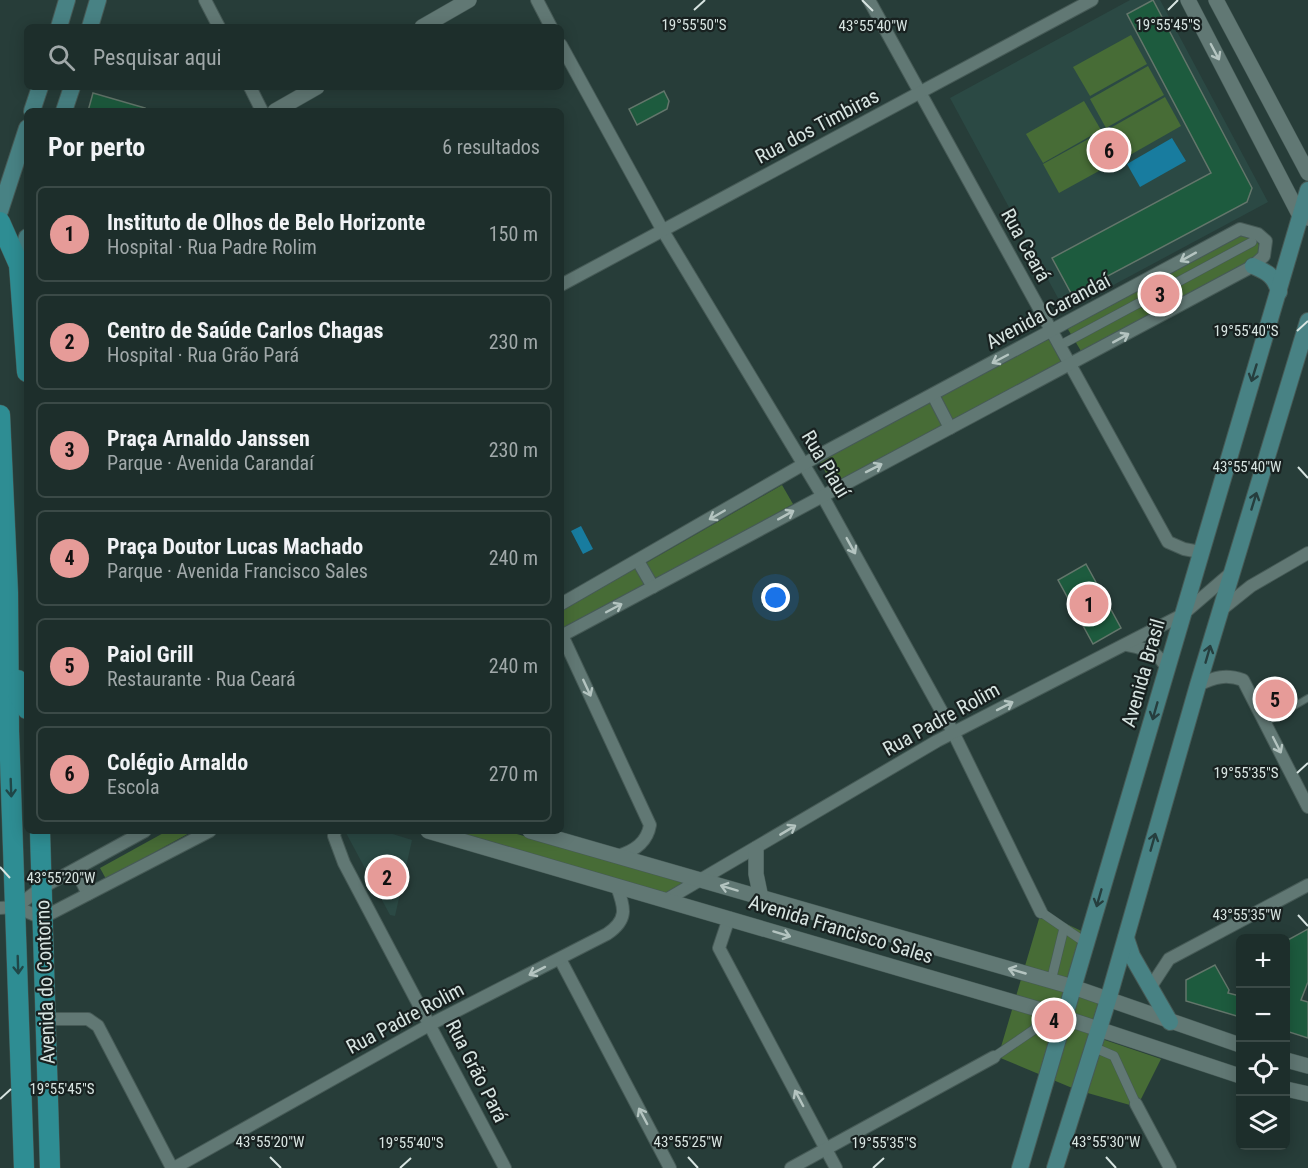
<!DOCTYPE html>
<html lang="pt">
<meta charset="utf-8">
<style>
body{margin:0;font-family:"Roboto Condensed",sans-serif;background:#253633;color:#f1f3f6}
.controls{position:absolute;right:18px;bottom:18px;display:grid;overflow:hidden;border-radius:9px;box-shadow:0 3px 15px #0003}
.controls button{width:54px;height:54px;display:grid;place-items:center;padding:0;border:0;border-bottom:2px solid #3b4a47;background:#1d2e2b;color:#f1f3f6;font:30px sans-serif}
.you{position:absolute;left:776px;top:598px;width:21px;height:21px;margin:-15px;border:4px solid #fff;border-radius:50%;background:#1a73e8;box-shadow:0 0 0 9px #1a73e833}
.badge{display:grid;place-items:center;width:39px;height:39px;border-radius:50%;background:#e69b98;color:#111;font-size:20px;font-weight:700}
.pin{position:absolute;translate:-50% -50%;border:3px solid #fff;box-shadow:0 2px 6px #0006}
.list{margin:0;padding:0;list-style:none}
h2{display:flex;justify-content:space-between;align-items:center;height:78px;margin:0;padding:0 24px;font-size:26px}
h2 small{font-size:20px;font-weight:400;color:#a0a8a9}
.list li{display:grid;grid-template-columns:39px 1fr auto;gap:18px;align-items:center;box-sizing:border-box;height:96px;margin:0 12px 12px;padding:0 12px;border:2px solid #3b4a47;border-radius:9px}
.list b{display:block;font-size:22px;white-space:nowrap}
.list p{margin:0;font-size:20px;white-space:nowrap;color:#a0a8a9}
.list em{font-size:20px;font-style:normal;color:#a0a8a9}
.icon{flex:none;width:33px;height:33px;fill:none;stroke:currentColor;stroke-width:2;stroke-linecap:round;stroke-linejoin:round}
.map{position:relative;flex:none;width:1308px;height:1168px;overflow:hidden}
.search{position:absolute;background:#1d2e2b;box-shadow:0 3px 15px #0003;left:24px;top:24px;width:540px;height:66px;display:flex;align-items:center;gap:15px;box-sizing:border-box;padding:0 21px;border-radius:9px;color:#a0a8a9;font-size:22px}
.panel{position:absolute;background:#1d2e2b;box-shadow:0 3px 15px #0003;left:24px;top:108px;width:540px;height:726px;border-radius:9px}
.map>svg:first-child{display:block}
</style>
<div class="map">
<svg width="1308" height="1168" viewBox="0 0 1308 1168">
<rect width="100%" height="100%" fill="#273d39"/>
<g fill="#2b4944">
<polygon points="1130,0 1160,0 1268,202 1065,311 950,98"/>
<polygon points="345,831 383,831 412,840 395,916 390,915"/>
</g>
<g fill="#476c36">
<polygon points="1131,35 1147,64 1090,96 1073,67"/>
<polygon points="1148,66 1164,95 1106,128 1090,99"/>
<polygon points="1165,97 1181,126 1123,159 1107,130"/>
<polygon points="1084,101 1101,130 1043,163 1026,134"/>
<polygon points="1101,132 1117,161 1059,193 1043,164"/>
<polygon points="1240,233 1255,238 1259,245 1259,255 1250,263 1084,356 1066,326"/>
<polygon points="1049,339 1061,362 951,421 938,398"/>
<polygon points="931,401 944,426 832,484 820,462"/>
<polygon points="782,485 793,504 656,581 646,563"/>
<polygon points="637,567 647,585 564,629 561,624 561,609"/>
<polygon points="167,831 193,831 106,879 100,868"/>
<polygon points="454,831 506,831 687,882 665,893"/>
<polygon points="1041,912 1090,935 1074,989 1104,1002 1093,1036 1161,1059 1137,1107 1077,1090 998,1057"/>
</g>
<g fill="#187c9f">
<polygon points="1172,138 1186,161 1140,187 1127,164"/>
<polygon points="581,526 593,549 583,554 571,531"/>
</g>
<g fill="#1d5b3e" stroke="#63766b" stroke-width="1.5">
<polygon points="1153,0 1252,188 1247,202 1072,295 1052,258 1211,173 1127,14"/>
<polygon points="664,91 669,101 667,109 637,125 629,109"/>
<polygon points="93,93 145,108 144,111 88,111"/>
<polygon points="1086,564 1121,628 1093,644 1058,580"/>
<polygon points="1308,929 1308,982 1301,1000 1308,1002 1308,1038 1286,1031 1286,941"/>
<polygon points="1215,965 1229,990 1228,993 1240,996 1240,1017 1186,1001 1186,980"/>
</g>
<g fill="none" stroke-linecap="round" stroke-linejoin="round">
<defs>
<polyline id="service" points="1265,723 1308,698"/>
<g id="pedestrian">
<polyline points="1059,346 1252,242"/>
<polyline points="1041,912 1086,943"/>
<polyline points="1051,981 1064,928"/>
<polyline points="1035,1029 1060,1035"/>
<polyline points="1093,1047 1114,1056 1136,1104"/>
<polyline points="994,1057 1035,1029 1041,1010"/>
</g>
<g id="minor">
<polyline points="205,0 219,27"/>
<polyline points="537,0 551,27"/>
<polyline points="869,0 1168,542 1184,549 1200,552"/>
<polyline points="561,45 663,231 822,495 953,732 1041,912"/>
<polyline points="250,87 262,111"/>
<polyline points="561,285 1092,0"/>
<polyline points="933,395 950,428"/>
<polyline points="638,561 653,587"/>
<polyline points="561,604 823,453 1240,229 1258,234 1266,241 1264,256 1253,266 561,636"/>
<polyline points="1221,610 1251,586 1308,553"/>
<path d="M561,633L650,825C647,843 634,851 618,856"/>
<path d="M1127,645C1146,649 1158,651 1167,669"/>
<path d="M1198,685C1215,677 1226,674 1243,680L1308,807"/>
<polyline points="335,831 334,836 344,863 505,1168"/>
<polyline points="76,870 88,894"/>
<polyline points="666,900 937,741 1182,615 1232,572"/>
<polyline points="16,907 42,918 210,831"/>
<polyline points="0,908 16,907 41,888 145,831"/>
<polyline points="729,918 719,948 836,1168"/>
<polyline points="560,959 670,1168"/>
<polyline points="1150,988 1169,959 1308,885"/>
<polyline points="47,1019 88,1019 98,1026 172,1168"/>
<polyline points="1136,1104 1170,1168"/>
<path d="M174,1168L431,1024L607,934C628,920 625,908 617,887"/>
<polyline points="791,1168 994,1057"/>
</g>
<g id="tertiary">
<polyline points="1188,0 1300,216 1308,218"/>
<polyline points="1216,0 1308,173"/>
<polyline points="422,27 469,0"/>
<polyline points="275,111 317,87"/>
<polyline points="428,831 1041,1010 1240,1076"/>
<polyline points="530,831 1073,987 1240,1045"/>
<polyline points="756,849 756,874 761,898"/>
<polyline points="1286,1060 1308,1066"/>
<polyline points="1286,1089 1308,1094"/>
</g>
<g id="secondary">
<polyline points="59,27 67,0"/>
<polyline points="90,27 98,0"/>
<polyline points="32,111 40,87"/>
<polyline points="64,111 72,87"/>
<polyline points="0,211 27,128"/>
<polyline points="19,265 27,237"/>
<path d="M1253,266C1267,272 1275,276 1279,292"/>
<polyline points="1126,938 1132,956 1170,1022"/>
<polyline points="1020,1168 1308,190"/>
<polyline points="1055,1168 1108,1000 1198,685 1308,321"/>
</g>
<g id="primary">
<polyline points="0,222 19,265 27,372"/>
<polyline points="0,415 8,593 9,731 24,1168"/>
<polyline points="18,680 18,694 27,709"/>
<polyline points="40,831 50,1168"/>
</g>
</defs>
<use href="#service" stroke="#465a56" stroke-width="8"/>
<use href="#pedestrian" stroke="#465a56" stroke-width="10"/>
<use href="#minor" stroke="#465a56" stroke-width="14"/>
<use href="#tertiary" stroke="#465a56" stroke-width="16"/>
<use href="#secondary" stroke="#465a56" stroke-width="18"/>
<use href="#primary" stroke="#465a56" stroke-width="21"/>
<use href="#service" stroke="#617874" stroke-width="6"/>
<use href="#pedestrian" stroke="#617874" stroke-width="9"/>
<use href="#minor" stroke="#617874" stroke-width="12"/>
<use href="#tertiary" stroke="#617874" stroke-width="15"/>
<use href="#secondary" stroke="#488284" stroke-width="16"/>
<use href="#primary" stroke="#2e8d93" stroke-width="20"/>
</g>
<defs><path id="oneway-shaft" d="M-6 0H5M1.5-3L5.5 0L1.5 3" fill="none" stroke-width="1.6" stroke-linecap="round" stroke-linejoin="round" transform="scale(1.5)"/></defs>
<g stroke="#b4c4c0">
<use href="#oneway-shaft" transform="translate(1215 52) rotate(62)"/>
<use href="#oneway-shaft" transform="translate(1188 257) rotate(151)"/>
<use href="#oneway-shaft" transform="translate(1121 338) rotate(-29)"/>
<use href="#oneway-shaft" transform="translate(1000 359) rotate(152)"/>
<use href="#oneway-shaft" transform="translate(874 468) rotate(-27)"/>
<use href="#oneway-shaft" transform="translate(717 515) rotate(150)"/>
<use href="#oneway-shaft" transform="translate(786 515) rotate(-29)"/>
<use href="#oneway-shaft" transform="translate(851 546) rotate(61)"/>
<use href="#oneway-shaft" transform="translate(614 608) rotate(-28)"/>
<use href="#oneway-shaft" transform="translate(587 688) rotate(65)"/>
<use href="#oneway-shaft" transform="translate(1005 706) rotate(-27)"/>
<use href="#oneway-shaft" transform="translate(1277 745) rotate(63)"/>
<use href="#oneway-shaft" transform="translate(788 830) rotate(-31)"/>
<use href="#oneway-shaft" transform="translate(729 888) rotate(-163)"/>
<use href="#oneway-shaft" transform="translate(782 934) rotate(17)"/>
<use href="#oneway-shaft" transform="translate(537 971) rotate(153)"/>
<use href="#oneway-shaft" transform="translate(1017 971) rotate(-164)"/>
<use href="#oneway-shaft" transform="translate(799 1098) rotate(-118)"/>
<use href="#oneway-shaft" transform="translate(643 1116) rotate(-118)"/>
</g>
<g stroke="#263e3e">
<use href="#oneway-shaft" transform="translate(1254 373) rotate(107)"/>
<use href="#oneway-shaft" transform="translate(1254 501) rotate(-73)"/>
<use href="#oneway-shaft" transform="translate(1208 654) rotate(-74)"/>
<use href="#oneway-shaft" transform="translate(1155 711) rotate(106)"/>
<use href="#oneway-shaft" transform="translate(1153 842) rotate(-74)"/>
<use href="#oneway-shaft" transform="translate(1099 898) rotate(106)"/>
</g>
<g stroke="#204748">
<use href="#oneway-shaft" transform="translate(11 788) rotate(88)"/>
<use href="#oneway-shaft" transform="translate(18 965) rotate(88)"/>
</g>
<path fill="none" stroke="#d7e4e1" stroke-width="2" d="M862,0L873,11M694,10L705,0M1168,10L1178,0M1297,331L1308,321M1298,467L1308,478M1297,773L1308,763M0,867L10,878M1298,915L1308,926M0,1099L11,1089M270,1157L281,1168M688,1157L698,1168M1106,1157L1116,1168M400,1168L411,1158M873,1168L884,1158"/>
<g text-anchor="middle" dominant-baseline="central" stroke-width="4.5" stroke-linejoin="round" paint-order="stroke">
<g font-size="20" fill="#d7e4e1" stroke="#182120">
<text transform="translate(817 126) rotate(-28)">Rua dos Timbiras</text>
<text transform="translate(1026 245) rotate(61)">Rua Ceará</text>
<text transform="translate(1048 311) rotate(-28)">Avenida Carandaí</text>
<text transform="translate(826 464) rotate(59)">Rua Piauí</text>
<text transform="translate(1143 673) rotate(-74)">Avenida Brasil</text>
<text transform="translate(941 719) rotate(-29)">Rua Padre Rolim</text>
<text transform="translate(841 929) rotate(17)">Avenida Francisco Sales</text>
<text transform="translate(45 982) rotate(-92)">Avenida do Contorno</text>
<text transform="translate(405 1018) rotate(-28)">Rua Padre Rolim</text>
<text transform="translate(477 1071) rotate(63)">Rua Grão Pará</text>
</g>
</g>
<g font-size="15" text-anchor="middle" fill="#d7e4e1" stroke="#182120" stroke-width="4.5" stroke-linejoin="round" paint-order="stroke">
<text x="694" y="30">19°55'50"S</text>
<text x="1168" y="30">19°55'45"S</text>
<text x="873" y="31">43°55'40"W</text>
<text x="1246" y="336">19°55'40"S</text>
<text x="1247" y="472">43°55'40"W</text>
<text x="1246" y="778">19°55'35"S</text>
<text x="61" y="883">43°55'20"W</text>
<text x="1247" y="920">43°55'35"W</text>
<text x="62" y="1094">19°55'45"S</text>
<text x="270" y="1147">43°55'20"W</text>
<text x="688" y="1147">43°55'25"W</text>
<text x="1106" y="1147">43°55'30"W</text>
<text x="411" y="1148">19°55'40"S</text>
<text x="884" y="1148">19°55'35"S</text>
</g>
</svg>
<div class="controls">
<button>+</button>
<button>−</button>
<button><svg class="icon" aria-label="locate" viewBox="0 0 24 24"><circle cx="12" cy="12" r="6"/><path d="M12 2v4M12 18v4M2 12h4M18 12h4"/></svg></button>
<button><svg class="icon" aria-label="layers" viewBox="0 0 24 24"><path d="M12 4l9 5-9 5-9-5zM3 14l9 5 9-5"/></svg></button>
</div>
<div class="you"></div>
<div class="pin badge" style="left:1089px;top:604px">1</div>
<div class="pin badge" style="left:387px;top:877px">2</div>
<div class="pin badge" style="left:1160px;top:294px">3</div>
<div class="pin badge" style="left:1054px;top:1020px">4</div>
<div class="pin badge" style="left:1275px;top:699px">5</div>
<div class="pin badge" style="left:1109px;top:150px">6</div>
<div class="search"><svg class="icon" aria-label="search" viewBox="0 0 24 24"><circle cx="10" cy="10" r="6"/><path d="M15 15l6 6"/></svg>Pesquisar aqui</div>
<section class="panel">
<h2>Por perto<small>6 resultados</small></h2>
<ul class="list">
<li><span class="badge">1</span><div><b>Instituto de Olhos de Belo Horizonte</b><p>Hospital · Rua Padre Rolim</p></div><em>150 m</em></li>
<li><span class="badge">2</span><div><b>Centro de Saúde Carlos Chagas</b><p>Hospital · Rua Grão Pará</p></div><em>230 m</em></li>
<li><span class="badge">3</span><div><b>Praça Arnaldo Janssen</b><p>Parque · Avenida Carandaí</p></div><em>230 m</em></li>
<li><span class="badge">4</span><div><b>Praça Doutor Lucas Machado</b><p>Parque · Avenida Francisco Sales</p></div><em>240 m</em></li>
<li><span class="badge">5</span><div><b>Paiol Grill</b><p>Restaurante · Rua Ceará</p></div><em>240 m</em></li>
<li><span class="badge">6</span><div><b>Colégio Arnaldo</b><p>Escola</p></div><em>270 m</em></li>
</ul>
</section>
</div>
